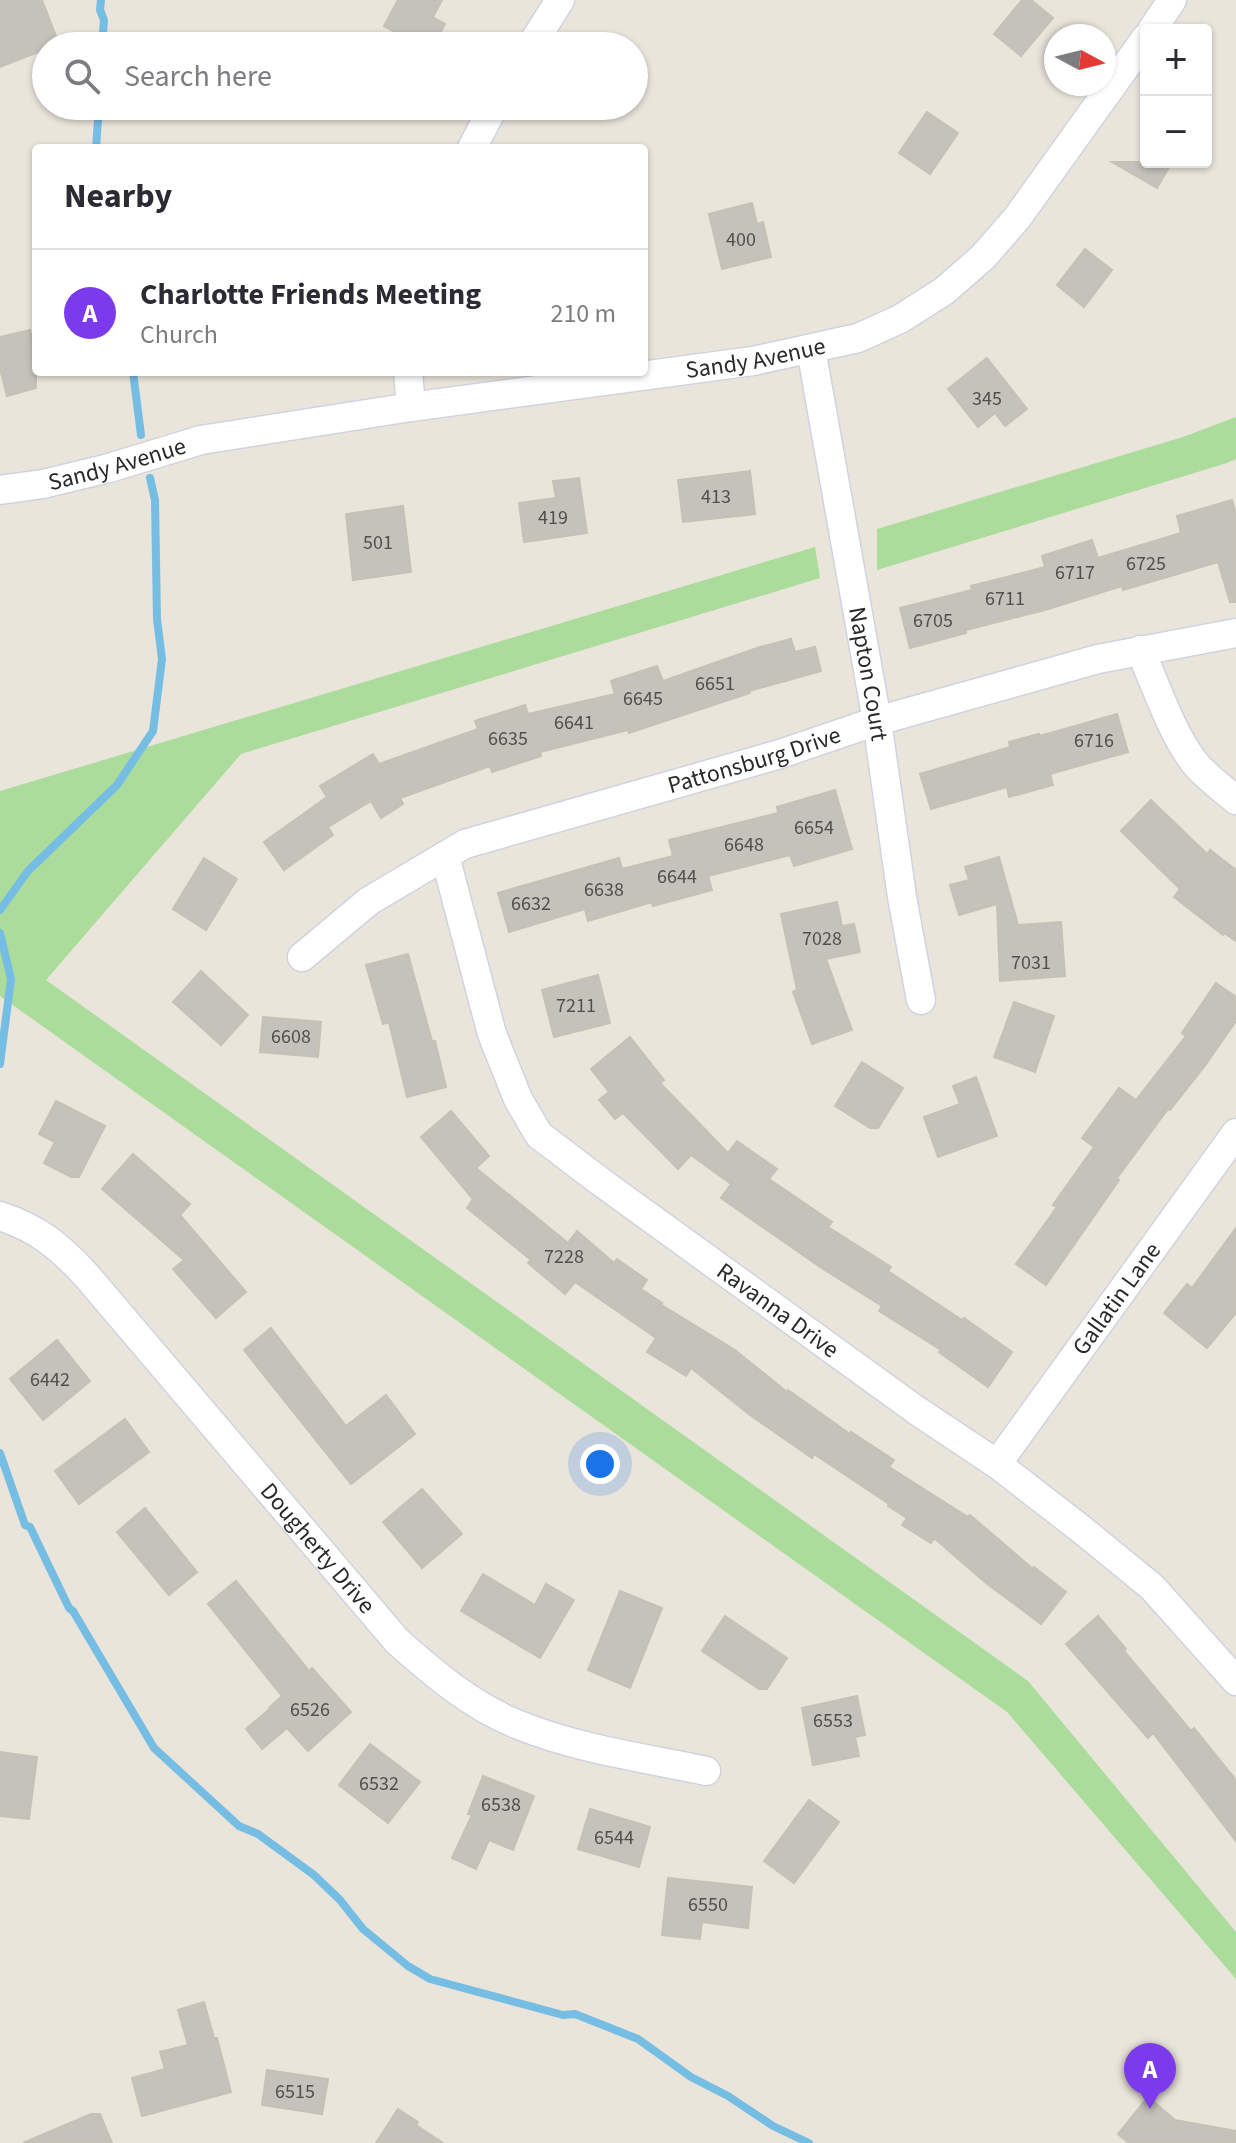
<!DOCTYPE html>
<meta charset="utf-8">
<style>
body{margin:0;font-family:"Source Sans 3",sans-serif;background:#f7f7f7;color:#2b2b33}
.controls{position:absolute;right:24px;top:24px;display:grid;overflow:hidden;border-radius:8px;box-shadow:0 2px 6px #0004}
.controls button{width:72px;height:72px;display:grid;place-items:center;padding:0;border:0;border-bottom:2px solid #e1e1e2;background:#fff;color:#2b2b33;font:40px sans-serif}
.compass{position:absolute;left:1044px;top:24px;width:72px;height:72px;border-radius:50%;background:#fff;box-shadow:0 2px 6px #0004;rotate:97deg}
.you{position:absolute;left:600px;top:1464px;width:28px;height:28px;margin:-20px;border:6px solid #fff;border-radius:50%;background:#1a73e8;box-shadow:0 0 0 12px #1a73e833}
.badge{display:grid;place-items:center;width:52px;height:52px;border-radius:50%;background:#7c3aed;color:#fff;font-size:26px;font-weight:700}
.pin{position:absolute;translate:-50% -66px;filter:drop-shadow(0 2px 4px #0008)}
.pin::after{content:'';position:absolute;top:42px;width:28px;height:24px;background:inherit;clip-path:polygon(0 0,100% 0,50% 100%)}
.list{margin:0;padding:0;list-style:none}
h2{display:flex;justify-content:space-between;align-items:center;height:104px;margin:0;padding:0 32px;font-size:34px}
h2 small{font-size:26px;font-weight:400;color:#7c7c81}
.list li{display:grid;grid-template-columns:52px 1fr auto;gap:24px;align-items:center;box-sizing:border-box;height:128px;padding:0 32px;border-top:2px solid #e1e1e2}
.list b{display:block;font-size:30px;white-space:nowrap}
.list p{margin:0;font-size:26px;white-space:nowrap;color:#7c7c81}
.list em{font-size:26px;font-style:normal;color:#7c7c81}
.icon{flex:none;width:44px;height:44px;fill:none;stroke:currentColor;stroke-width:2;stroke-linecap:round;stroke-linejoin:round}
.map{position:relative;flex:none;width:1236px;height:2143px;overflow:hidden}
.search{position:absolute;background:#fff;box-shadow:0 2px 6px #0004;left:32px;top:32px;width:616px;height:88px;display:flex;align-items:center;gap:20px;box-sizing:border-box;padding:0 28px;border-radius:44px;color:#7c7c81;font-size:30px}
.panel{position:absolute;background:#fff;box-shadow:0 2px 6px #0004;left:32px;top:144px;width:616px;height:232px;border-radius:8px}
.map>svg:first-child{display:block}
</style>
<div class="map">
<svg width="1236" height="2143" viewBox="0 0 1236 2143">
<rect width="100%" height="100%" fill="#eae5db"/>
<g fill="#acdc9c">
<polygon points="1236,417 1236,459 1227,463 877,570 877,529 1183,437"/>
<polygon points="815,547 820,578 241,754 46,980 1028,1681 1236,1932 1236,1979 1007,1712 0,996 0,791"/>
</g>
<g fill="none" stroke-linecap="round" stroke-linejoin="round">
<g stroke="#76bde4" stroke-width="8">
<polyline points="101,0 100,10 104,20 102,46"/>
<polyline points="96,148 99,106"/>
<polyline points="133,372 141,435"/>
<polyline points="0,910 28,871 117,785 153,731 162,659 157,619 155,500 150,478"/>
<polyline points="0,933 11,979 0,1064"/>
<polyline points="0,1453 25,1525 30,1527 69,1608 73,1611 154,1748 239,1826 258,1834 314,1875 340,1900 363,1929 408,1966 430,1979 563,2015 575,2014 638,2039 691,2077 728,2096 773,2126 809,2143"/>
</g>
</g>
<g fill="#c5c2bb" stroke="#c5c1b5" stroke-width="2">
<polygon points="0,0 42,0 59,44 46,46 46,49 0,67"/>
<polygon points="398,0 442,0 433,17 445,24 433,46 420,46 384,26"/>
<polygon points="1022,0 1031,0 1053,18 1021,56 994,34"/>
<polygon points="927,112 958,133 930,174 899,153"/>
<polygon points="1112,162 1172,162 1157,188"/>
<polygon points="752,203 757,224 763,222 771,257 722,269 709,214"/>
<polygon points="1085,249 1112,270 1084,307 1057,285"/>
<polygon points="30,330 36,357 36,388 7,396 0,369 0,337"/>
<polygon points="987,358 1027,409 1005,426 995,413 978,427 948,389"/>
<polygon points="750,471 755,514 683,522 678,480"/>
<polygon points="579,478 587,533 524,542 519,503 556,498 553,481"/>
<polygon points="1232,500 1236,514 1236,602 1230,602 1218,562 1123,590 1122,586 1045,610 966,630 966,633 910,648 900,608 972,590 971,586 1045,567 1042,556 1092,540 1098,558 1181,533 1177,516"/>
<polygon points="403,506 411,572 353,580 346,514"/>
<polygon points="791,639 795,652 815,647 821,671 749,691 750,693 629,733 628,730 540,752 541,756 492,772 490,766 400,798 403,804 381,818 371,801 328,827 333,835 284,870 264,842 327,797 320,786 373,754 379,764 478,729 475,721 525,705 528,714 615,694 611,681 657,666 663,681 760,647"/>
<polygon points="1117,714 1128,752 1050,774 1053,785 1009,797 1007,787 931,809 920,774 1010,747 1009,742 1039,734 1040,736"/>
<polygon points="835,790 852,849 794,866 790,855 708,876 712,890 653,906 652,902 588,921 585,909 509,932 498,893 619,858 622,869 673,856 669,840 778,813 777,807"/>
<polygon points="1151,800 1207,854 1210,850 1236,870 1236,941 1224,933 1223,935 1174,897 1180,889 1121,831"/>
<polygon points="999,857 1018,925 1061,922 1065,976 1000,981 997,904 959,915 950,885 969,880 965,867"/>
<polygon points="204,858 237,879 206,930 173,909"/>
<polygon points="837,902 842,926 854,924 860,952 826,959 852,1030 812,1044 793,992 797,990 781,914"/>
<polygon points="408,954 432,1041 435,1041 446,1087 407,1097 389,1022 383,1024 366,965"/>
<polygon points="201,971 248,1015 221,1045 173,1002"/>
<polygon points="598,975 610,1023 554,1037 542,990"/>
<polygon points="1216,983 1236,997 1236,1021 1204,1067 1170,1110 1168,1109 1117,1178 1119,1180 1046,1285 1016,1264 1057,1207 1053,1205 1094,1147 1082,1138 1119,1088 1136,1100 1186,1036 1182,1033"/>
<polygon points="1014,1002 1054,1016 1035,1072 994,1057"/>
<polygon points="263,1017 321,1022 318,1057 260,1052"/>
<polygon points="630,1037 664,1080 660,1083 728,1153 737,1141 777,1169 769,1179 832,1222 828,1227 891,1267 888,1271 962,1320 964,1318 1012,1352 988,1387 939,1352 941,1350 879,1311 882,1306 820,1267 721,1198 731,1184 691,1155 678,1169 623,1113 615,1119 599,1100 609,1092 591,1069"/>
<polygon points="862,1062 903,1088 878,1128 870,1128 835,1106"/>
<polygon points="976,1077 997,1136 938,1157 924,1117 960,1104 953,1086"/>
<polygon points="56,1101 105,1126 79,1177 71,1177 44,1163 55,1142 39,1134"/>
<polygon points="451,1111 489,1156 476,1168 568,1243 577,1231 614,1263 617,1259 647,1280 641,1289 662,1303 660,1304 735,1350 787,1392 788,1390 850,1434 851,1432 894,1460 889,1467 968,1517 970,1515 1033,1569 1034,1567 1066,1592 1041,1624 986,1583 934,1538 931,1543 902,1525 907,1518 888,1506 889,1504 814,1454 812,1458 750,1415 691,1368 686,1376 647,1352 656,1338 575,1282 565,1294 528,1263 531,1260 467,1208 473,1199 421,1137"/>
<polygon points="133,1154 190,1204 180,1215 246,1292 216,1318 173,1269 184,1260 102,1189"/>
<polygon points="1236,1228 1236,1313 1207,1348 1164,1313 1187,1284 1192,1288"/>
<polygon points="271,1328 346,1426 386,1395 415,1434 351,1484 244,1350"/>
<polygon points="57,1340 90,1381 43,1420 10,1379"/>
<polygon points="125,1419 149,1452 79,1504 55,1471"/>
<polygon points="422,1489 462,1534 422,1568 383,1522"/>
<polygon points="145,1508 197,1572 169,1595 117,1532"/>
<polygon points="483,1574 535,1605 546,1584 574,1600 540,1658 461,1611"/>
<polygon points="236,1581 309,1671 312,1668 351,1712 308,1751 287,1728 262,1749 246,1729 270,1709 269,1708 282,1696 208,1604"/>
<polygon points="620,1591 662,1608 630,1688 588,1670"/>
<polygon points="725,1616 787,1658 767,1689 759,1689 702,1651"/>
<polygon points="1098,1616 1126,1649 1124,1651 1191,1731 1194,1728 1236,1780 1236,1841 1153,1733 1148,1738 1066,1644"/>
<polygon points="857,1696 865,1735 855,1737 859,1756 813,1765 802,1708"/>
<polygon points="370,1744 420,1782 388,1823 339,1785"/>
<polygon points="0,1752 37,1757 29,1819 0,1816"/>
<polygon points="483,1776 534,1796 513,1850 489,1840 476,1869 452,1858 472,1815 468,1814"/>
<polygon points="809,1800 839,1822 794,1883 764,1861"/>
<polygon points="590,1809 650,1827 639,1867 578,1849"/>
<polygon points="668,1878 752,1887 748,1928 702,1922 700,1939 662,1935"/>
<polygon points="204,2002 214,2038 217,2038 231,2092 142,2116 132,2078 165,2069 160,2052 188,2045 178,2010"/>
<polygon points="267,2070 328,2079 322,2114 262,2105"/>
<polygon points="1148,2097 1175,2120 1236,2131 1236,2143 1129,2143 1118,2134"/>
<polygon points="398,2109 418,2122 416,2125 443,2143 376,2143"/>
<polygon points="91,2114 100,2114 112,2143 23,2143"/>
</g>
<g fill="none" stroke-linecap="round" stroke-linejoin="round">
<defs>
<g id="minor">
<polyline points="1152,30 1172,0"/>
<polyline points="531,46 560,0"/>
<polyline points="472,148 494,106"/>
<path id="s1" d="M811,349L877,721L902,897L921,1000"/>
<polyline points="408,372 411,407"/>
<path id="s2" d="M0,490L43,484L109,468L201,440L411,407L753,361L858,338L900,319L944,291L983,257L1017,218L1146,38"/>
<path d="M1140,650C1157,687 1170,730 1194,762C1206,777 1222,788 1236,800"/>
<path id="s3" d="M445,856L492,1034L518,1099L539,1135L601,1182L916,1410L997,1464L1081,1529L1152,1587L1236,1681"/>
<path id="s4" d="M302,957L369,901L465,844L780,754L877,721L1098,659L1236,633"/>
<path id="s5" d="M0,1216C39,1229 59,1246 86,1275L397,1641C434,1674 473,1707 519,1725C578,1749 644,1758 706,1771"/>
<path id="s6" d="M997,1464L1236,1133"/>
</g>
</defs>
<use href="#minor" stroke="#d1d2e0" stroke-width="31"/>
<use href="#minor" stroke="#fff" stroke-width="28"/>
</g>
<g text-anchor="middle" dominant-baseline="central" stroke-width="6" stroke-linejoin="round" paint-order="stroke">
<g font-size="20" fill="#504f4e">
<text x="741" y="240">400</text>
<text x="987" y="399">345</text>
<text x="716" y="497">413</text>
<text x="553" y="518">419</text>
<text x="378" y="543">501</text>
<text x="1146" y="564">6725</text>
<text x="1075" y="573">6717</text>
<text x="1005" y="599">6711</text>
<text x="933" y="621">6705</text>
<text x="715" y="684">6651</text>
<text x="643" y="699">6645</text>
<text x="574" y="723">6641</text>
<text x="508" y="739">6635</text>
<text x="1094" y="741">6716</text>
<text x="814" y="828">6654</text>
<text x="744" y="845">6648</text>
<text x="677" y="877">6644</text>
<text x="604" y="890">6638</text>
<text x="531" y="904">6632</text>
<text x="822" y="939">7028</text>
<text x="1031" y="963">7031</text>
<text x="576" y="1006">7211</text>
<text x="291" y="1037">6608</text>
<text x="564" y="1257">7228</text>
<text x="50" y="1380">6442</text>
<text x="310" y="1710">6526</text>
<text x="833" y="1721">6553</text>
<text x="379" y="1784">6532</text>
<text x="501" y="1805">6538</text>
<text x="614" y="1838">6544</text>
<text x="708" y="1905">6550</text>
<text x="295" y="2092">6515</text>
</g>
<g font-size="24" fill="#292929" stroke="#fff">
<text stroke="none"><textPath href="#s2" startOffset="768">Sandy Avenue</textPath></text>
<text stroke="none"><textPath href="#s2" startOffset="120">Sandy Avenue</textPath></text>
<text stroke="none"><textPath href="#s1" startOffset="330">Napton Court</textPath></text>
<text stroke="none"><textPath href="#s4" startOffset="500">Pattonsburg Drive</textPath></text>
<text stroke="none"><textPath href="#s6" startOffset="204">Gallatin Lane</textPath></text>
<text stroke="none"><textPath href="#s3" startOffset="592">Ravanna Drive</textPath></text>
<text stroke="none"><textPath href="#s5" startOffset="464">Dougherty Drive</textPath></text>
</g>
</g>
</svg>
<div class="controls">
<button>+</button>
<button>−</button>
</div>
<svg class="compass" viewBox="-18 -18 36 36"><path d="M0-13l5 13h-10z" fill="#e53935"/><path d="M0 13l5-13h-10z" fill="#7c7c81"/></svg>
<div class="you"></div>
<div class="pin badge" style="left:1150px;top:2109px">A</div>
<div class="search"><svg class="icon" aria-label="search" viewBox="0 0 24 24"><circle cx="10" cy="10" r="6"/><path d="M15 15l6 6"/></svg>Search here</div>
<section class="panel">
<h2>Nearby<small></small></h2>
<ul class="list">
<li><span class="badge">A</span><div><b>Charlotte Friends Meeting</b><p>Church</p></div><em>210 m</em></li>
</ul>
</section>
</div>
